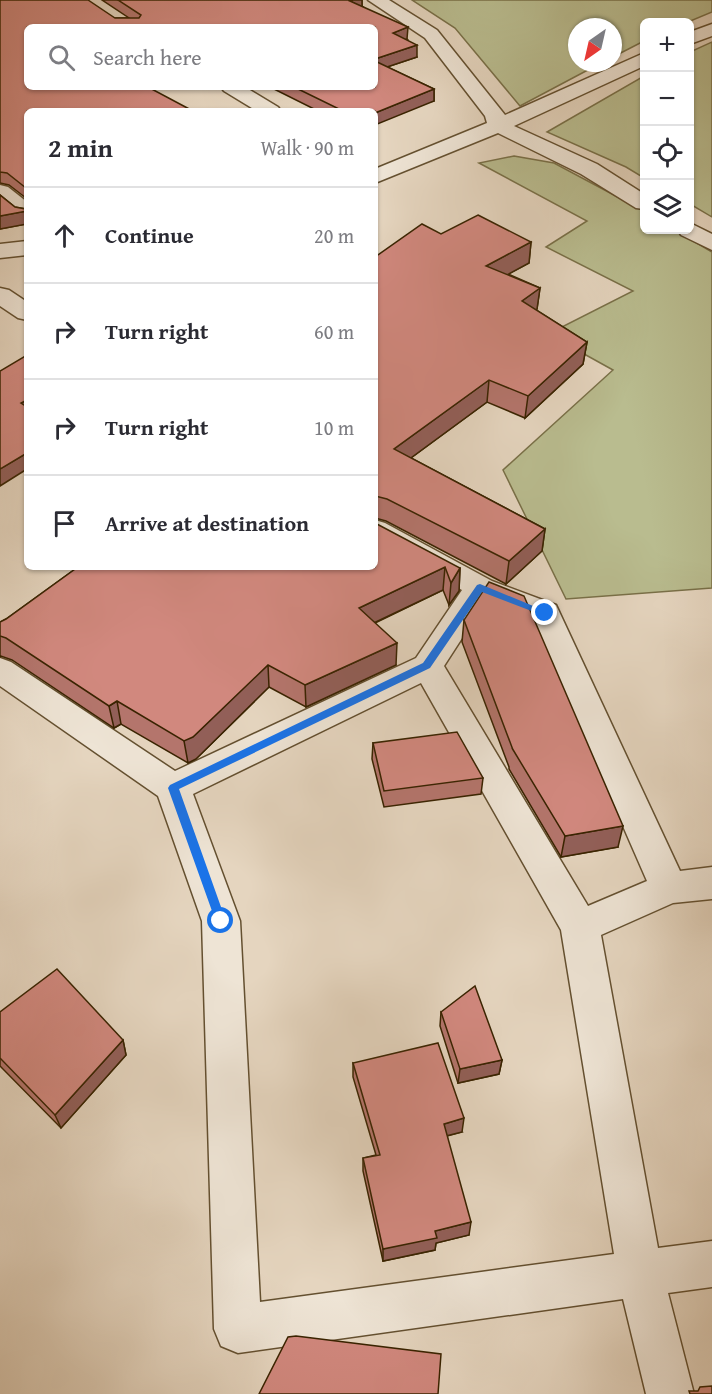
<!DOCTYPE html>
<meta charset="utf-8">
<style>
body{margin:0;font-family:"Gentium Book Plus",serif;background:#f7f7f7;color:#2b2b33}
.controls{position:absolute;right:18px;top:18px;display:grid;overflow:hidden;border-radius:9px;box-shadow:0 2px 4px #0004}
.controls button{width:54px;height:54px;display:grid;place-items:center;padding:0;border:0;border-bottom:2px solid #e1e1e2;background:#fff;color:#2b2b33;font:30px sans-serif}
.compass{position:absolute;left:568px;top:18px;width:54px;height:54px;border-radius:50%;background:#fff;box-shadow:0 2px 4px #0004;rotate:214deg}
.stop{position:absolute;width:18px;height:18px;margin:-14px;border:4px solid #1a73e8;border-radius:50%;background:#fff}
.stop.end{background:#1a73e8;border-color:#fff;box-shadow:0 2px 6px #0008}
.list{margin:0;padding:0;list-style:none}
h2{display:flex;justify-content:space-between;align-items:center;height:78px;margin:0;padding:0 24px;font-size:26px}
h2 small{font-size:20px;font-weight:400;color:#7c7c81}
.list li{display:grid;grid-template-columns:39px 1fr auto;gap:18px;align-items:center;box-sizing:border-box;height:96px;padding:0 24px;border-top:2px solid #e1e1e2}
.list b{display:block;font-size:22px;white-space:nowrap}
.list em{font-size:20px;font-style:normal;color:#7c7c81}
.icon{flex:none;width:33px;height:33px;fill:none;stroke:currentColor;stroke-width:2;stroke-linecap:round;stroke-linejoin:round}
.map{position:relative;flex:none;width:712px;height:1394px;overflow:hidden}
.search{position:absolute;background:#fff;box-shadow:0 2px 4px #0004;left:24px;top:24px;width:354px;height:66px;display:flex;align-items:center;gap:15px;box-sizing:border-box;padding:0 21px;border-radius:9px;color:#7c7c81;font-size:22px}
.panel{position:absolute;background:#fff;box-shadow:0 2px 4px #0004;left:24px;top:108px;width:354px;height:462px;border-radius:9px}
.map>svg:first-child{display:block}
</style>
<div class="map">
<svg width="712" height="1394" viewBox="0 0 712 1394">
<rect width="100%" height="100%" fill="#e5d5bf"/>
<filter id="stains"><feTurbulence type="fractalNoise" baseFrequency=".00333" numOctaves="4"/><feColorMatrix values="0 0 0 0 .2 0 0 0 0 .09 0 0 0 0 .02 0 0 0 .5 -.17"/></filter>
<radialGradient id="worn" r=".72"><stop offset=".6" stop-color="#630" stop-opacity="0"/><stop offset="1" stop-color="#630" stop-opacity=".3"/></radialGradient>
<g fill="#b9bc8f" stroke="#797048" stroke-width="1.5">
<polygon points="412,0 712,0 712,12 688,22 644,22 644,41 613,57 613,27 577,27 577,63 601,63 520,106 455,28"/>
<polygon points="712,42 712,217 690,204 690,52"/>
<polygon points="644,76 644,178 626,167 547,132"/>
<polygon points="514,156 554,163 644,211 644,230 675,230 712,252 712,588 566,599 503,470 613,370 548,334 633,291 546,247 587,221 479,163"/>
</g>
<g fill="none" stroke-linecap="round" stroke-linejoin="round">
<defs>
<g id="street">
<polygon points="368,0 389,0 437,30 505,115 644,53 644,66 514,126 597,164 644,194 644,209 636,208 581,174 498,133 375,183 375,169 487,123 485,116 425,38"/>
<polygon points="712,24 712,36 690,44 690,32"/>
<polygon points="221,87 245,87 278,107 281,111 257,111 224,91"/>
<polygon points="0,185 8,187 27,202 27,220 19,218 0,203"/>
<polygon points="690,223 712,234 712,250 681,235 678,230 690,230"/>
<polygon points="27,241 27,255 0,258 0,244"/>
<polygon points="0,288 9,290 27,302 27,320 18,318 0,306"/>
<path d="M375,520L385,523L492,581L556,605L680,871L712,867V899L673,903L601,935L658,1248L712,1241V1287L668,1293L694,1394H646L623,1299L238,1353L221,1346L214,1329L202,921L158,796L0,686V658L11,662L175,771L416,658L462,590L375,543ZM486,601L533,620L647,881L588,906L444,666ZM421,683L561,930L614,1254L260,1302L240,921L193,794Z"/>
</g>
</defs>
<use href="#street" stroke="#645030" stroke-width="3"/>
<use href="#street" fill="#eee4d5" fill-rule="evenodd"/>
</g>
<g fill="#b4756c" stroke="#392300" stroke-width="1.5">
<polygon points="0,0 115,18 129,18 102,0 362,0 362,6 407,39 406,39 417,57 387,67 434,89 434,101 375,111 318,111 270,87 375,87 375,27 27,27 27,224 0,229 0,195 15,207 26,209 26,198 9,185 0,183"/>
<polygon points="441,234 531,242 529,263 508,274 540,288 537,309 536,310 587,342 583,364 525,418 487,402 411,458 545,529 542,551 506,584 386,521 375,518 375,257"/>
<polygon points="78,567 460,568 459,591 449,605 443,590 375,623 396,665 306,707 269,687 196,759 188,763 121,724 114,728 12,660 1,656 0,657 0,622 6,619"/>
<polygon points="464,620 618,847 561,857 509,769 509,767 462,642"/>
<polygon points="373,743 483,778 481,794 384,807 372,759"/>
<polygon points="0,1012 123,1040 126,1055 61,1128 0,1066"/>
<polygon points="441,1012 502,1060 499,1074 458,1083 440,1026"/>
<polygon points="353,1063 462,1132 447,1136 469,1235 436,1243 435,1250 383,1261 363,1171 363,1158 376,1155 353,1077"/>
</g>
<g fill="#925f58" stroke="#392300" stroke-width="1.5">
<polygon points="353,0 362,0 362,8 350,1"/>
<polygon points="408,27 407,39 393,44 393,33"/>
<polygon points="417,45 417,57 375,71 375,59"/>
<polygon points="434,89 434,101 375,125 375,113"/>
<polygon points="27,211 27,224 0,229 0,216"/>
<polygon points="531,242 529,263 485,287 486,266"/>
<polygon points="540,288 537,309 519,323 522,301"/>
<polygon points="587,342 583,364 525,418 528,396"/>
<polygon points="489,380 487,402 393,471 394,449"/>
<polygon points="27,400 27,416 21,403"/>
<polygon points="27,453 27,469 0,486 0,469"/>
<polygon points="545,529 542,551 506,584 509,561"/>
<polygon points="445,567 443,590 359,630 359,608"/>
<polygon points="460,568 459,591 449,605 451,583"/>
<polygon points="397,643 396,665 306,707 305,685"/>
<polygon points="268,665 269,687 196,759 188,763 184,741"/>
<polygon points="117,701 121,724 114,728 109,706"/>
<polygon points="623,826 618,847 561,857 565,836"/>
<polygon points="123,1040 126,1055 61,1128 55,1115"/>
<polygon points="502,1060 499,1074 458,1083 460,1069"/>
<polygon points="464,1118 462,1132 442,1137 444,1124"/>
<polygon points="471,1222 469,1235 436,1243 435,1250 383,1261 383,1249 435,1231"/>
</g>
<g fill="#d1887e" stroke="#392300" stroke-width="1.5">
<polygon points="0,0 88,0 115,18 139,18 141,15 118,0 353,0 350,1 408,27 393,33 417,45 375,59 375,27 172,27 170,26 170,27 27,27 27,87 148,87 193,111 27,111 27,211 0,216 0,195 15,207 26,209 26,188 7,173 0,172"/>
<polygon points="375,61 434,89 375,113 375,111 343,111 294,87 375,87"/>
<polygon points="478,215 531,242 486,266 540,288 522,301 587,342 528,396 489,380 394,449 545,529 509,561 387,499 375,496 375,257 422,224 441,234"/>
<polygon points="27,355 27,400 21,403 27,407 27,453 0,469 0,371"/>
<polygon points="375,523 460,568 451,583 445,567 359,608 397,643 305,685 268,665 193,737 184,741 117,701 109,706 6,638 0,636 0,622 6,619 78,567 375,567"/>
<polygon points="489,582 524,596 623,826 565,836 512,748 513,750 464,620"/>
<polygon points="457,732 483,778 384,791 373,743"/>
<polygon points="57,969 123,1040 55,1115 0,1058 0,1012"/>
<polygon points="475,986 502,1060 460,1069 441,1012"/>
<polygon points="438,1043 464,1118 444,1124 471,1222 435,1231 437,1238 383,1249 363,1158 380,1155 353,1063"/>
<polygon points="296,1336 441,1354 438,1394 259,1394 288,1337"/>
<polygon points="712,1386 712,1394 690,1394 689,1391 698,1391 700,1387"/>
</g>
<polygon fill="#1a73e8" points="480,584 550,613 548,615 542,615 482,592 430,668 179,789 226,921 225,925 217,925 168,788 170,785 423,663 477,585"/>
<rect width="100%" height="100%" filter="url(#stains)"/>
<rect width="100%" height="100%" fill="url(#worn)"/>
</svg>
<div class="controls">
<button>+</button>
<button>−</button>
<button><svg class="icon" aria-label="locate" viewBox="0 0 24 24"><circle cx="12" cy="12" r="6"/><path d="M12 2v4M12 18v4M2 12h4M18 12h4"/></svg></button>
<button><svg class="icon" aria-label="layers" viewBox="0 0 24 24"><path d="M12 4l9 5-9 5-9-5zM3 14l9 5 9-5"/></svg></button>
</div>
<svg class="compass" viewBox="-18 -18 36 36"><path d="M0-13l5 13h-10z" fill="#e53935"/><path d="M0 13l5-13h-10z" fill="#7c7c81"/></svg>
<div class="stop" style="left:221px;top:921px"></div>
<div class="stop end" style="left:545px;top:613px"></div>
<div class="search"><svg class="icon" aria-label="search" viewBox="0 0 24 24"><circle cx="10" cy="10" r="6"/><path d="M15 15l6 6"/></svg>Search here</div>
<section class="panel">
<h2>2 min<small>Walk · 90 m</small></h2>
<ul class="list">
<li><svg class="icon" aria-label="ahead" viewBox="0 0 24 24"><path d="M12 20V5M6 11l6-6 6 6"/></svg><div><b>Continue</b></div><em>20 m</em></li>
<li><svg class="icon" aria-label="right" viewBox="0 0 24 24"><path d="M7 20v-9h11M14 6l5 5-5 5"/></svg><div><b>Turn right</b></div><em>60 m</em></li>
<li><svg class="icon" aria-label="right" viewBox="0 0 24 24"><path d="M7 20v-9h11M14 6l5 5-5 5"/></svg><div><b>Turn right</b></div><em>10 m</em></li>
<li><svg class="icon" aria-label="arrive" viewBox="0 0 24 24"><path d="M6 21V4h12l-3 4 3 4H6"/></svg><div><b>Arrive at destination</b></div></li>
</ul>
</section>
</div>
